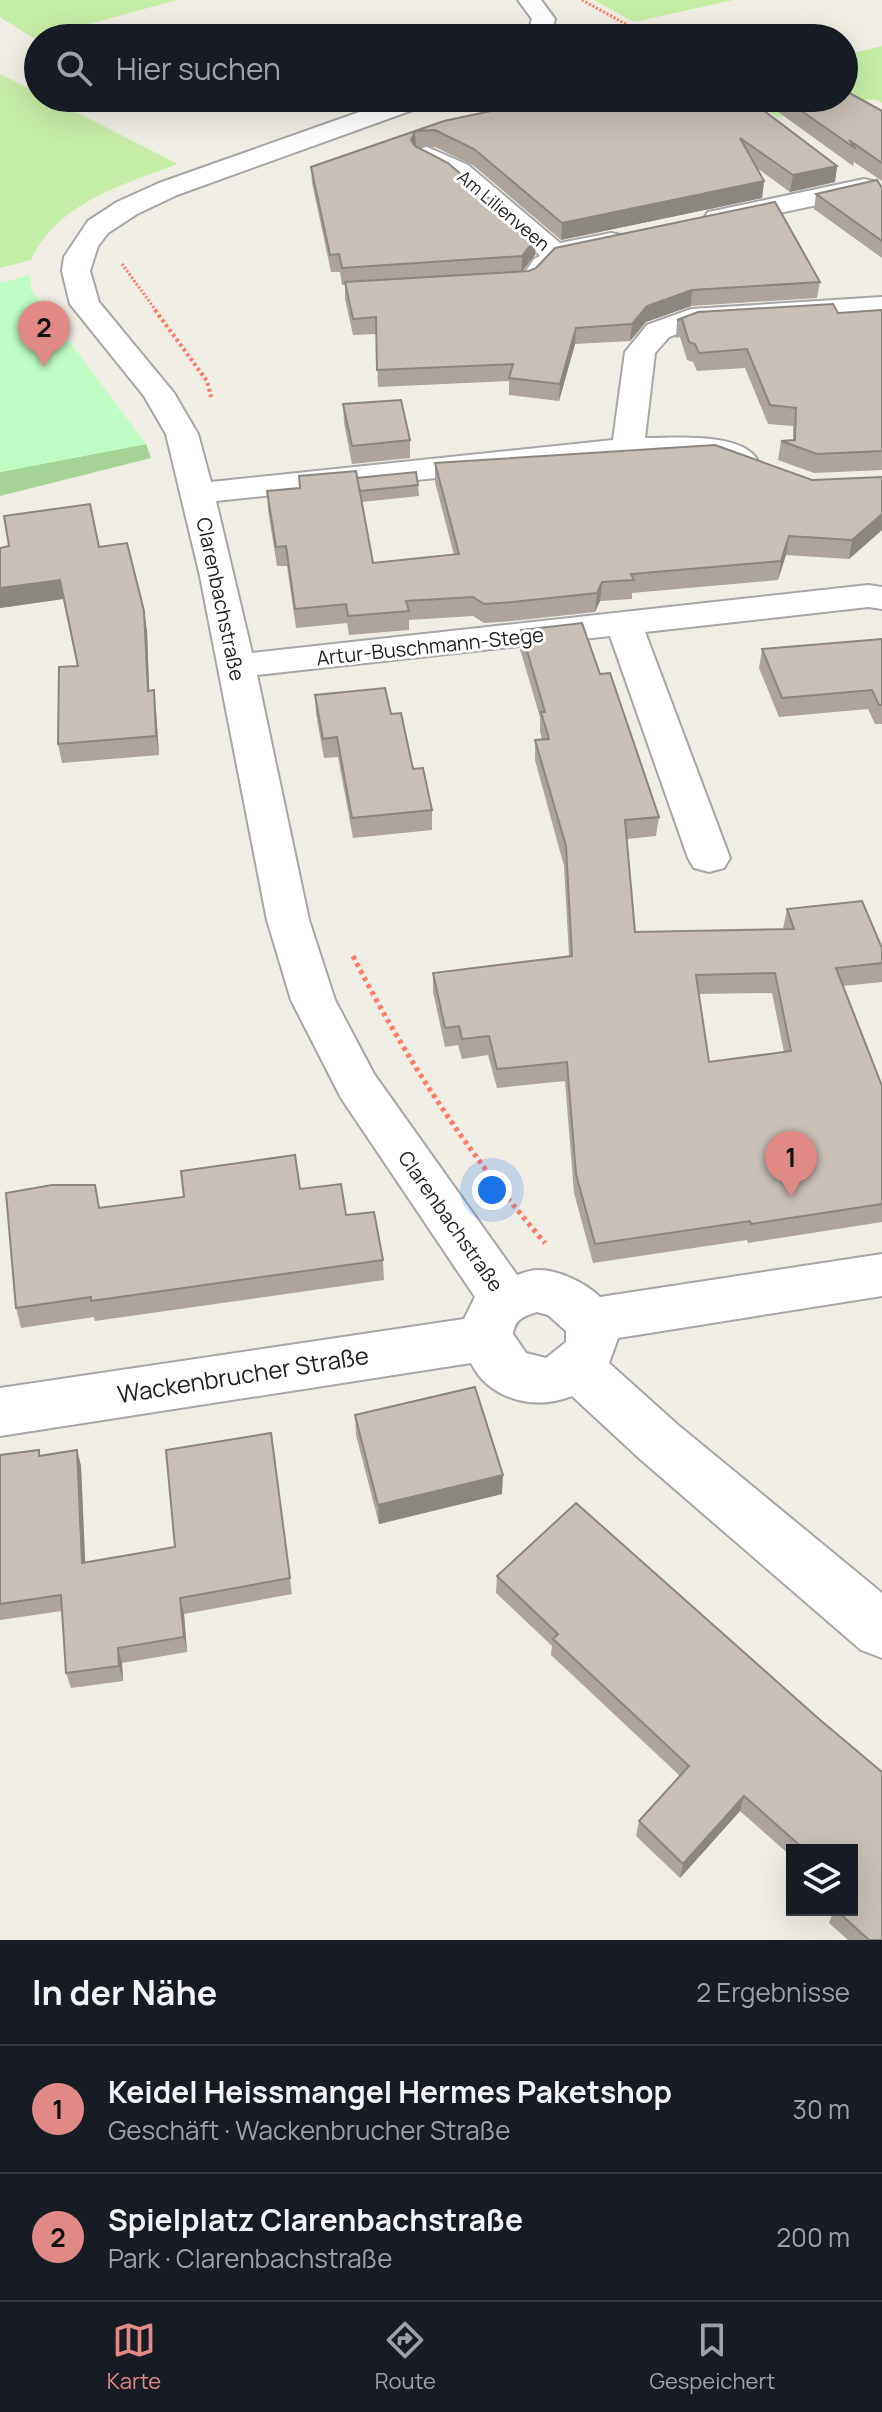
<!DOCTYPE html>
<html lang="de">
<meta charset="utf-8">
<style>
body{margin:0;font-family:Manrope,sans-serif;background:#242831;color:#f1f3f6}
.controls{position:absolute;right:24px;bottom:24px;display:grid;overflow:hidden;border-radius:0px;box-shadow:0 8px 32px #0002}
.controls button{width:72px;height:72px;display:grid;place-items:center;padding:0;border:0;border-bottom:2px solid #363941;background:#171b24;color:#f1f3f6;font:40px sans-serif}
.you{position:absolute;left:492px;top:1190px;width:28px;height:28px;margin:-20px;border:6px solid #fff;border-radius:50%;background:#1a73e8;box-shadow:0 0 0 12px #1a73e833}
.badge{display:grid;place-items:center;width:52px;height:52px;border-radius:50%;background:#e18987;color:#111;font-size:26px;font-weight:700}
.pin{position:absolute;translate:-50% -66px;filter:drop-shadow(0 2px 4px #0008)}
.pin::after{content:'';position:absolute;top:42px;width:28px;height:24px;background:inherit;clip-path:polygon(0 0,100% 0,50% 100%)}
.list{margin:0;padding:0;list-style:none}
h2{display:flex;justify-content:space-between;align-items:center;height:104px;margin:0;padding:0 32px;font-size:34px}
h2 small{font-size:26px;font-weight:400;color:#9ea1a6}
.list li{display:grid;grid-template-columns:52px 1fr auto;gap:24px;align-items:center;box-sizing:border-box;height:128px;padding:0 32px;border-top:2px solid #363941}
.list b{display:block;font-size:30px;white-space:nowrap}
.list p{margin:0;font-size:26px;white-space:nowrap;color:#9ea1a6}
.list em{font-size:26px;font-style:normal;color:#9ea1a6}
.icon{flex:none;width:44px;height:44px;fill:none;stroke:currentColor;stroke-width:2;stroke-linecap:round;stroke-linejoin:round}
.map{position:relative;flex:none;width:882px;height:1940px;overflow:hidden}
.search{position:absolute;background:#171b24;box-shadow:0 8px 32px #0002;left:24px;right:24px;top:24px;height:88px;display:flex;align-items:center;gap:20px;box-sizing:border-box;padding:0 28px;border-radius:44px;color:#9ea1a6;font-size:30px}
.sheet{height:360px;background:#171b24}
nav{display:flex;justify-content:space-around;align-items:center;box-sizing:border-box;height:112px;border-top:2px solid #363941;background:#171b24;font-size:22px;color:#9ea1a6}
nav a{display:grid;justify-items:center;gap:4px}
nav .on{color:#e18987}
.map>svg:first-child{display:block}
</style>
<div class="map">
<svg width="882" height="1940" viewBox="0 0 882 1940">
<rect width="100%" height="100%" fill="#f0ede4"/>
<g fill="#c7eea6">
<polygon points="0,0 177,0 38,38 38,41 0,17"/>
<polygon points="594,0 733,0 634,22"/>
<polygon points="882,46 882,103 874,99 777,117 749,98 844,98 844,55"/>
<path d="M0,74L38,93V98H48L178,164C124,184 57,203 31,260L0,268Z"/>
</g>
<polygon fill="#a5d395" points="146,444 151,458 0,496 0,472"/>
<polygon fill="#befec5" points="30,275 31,290 146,444 0,472 0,283"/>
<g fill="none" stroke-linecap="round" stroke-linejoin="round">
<defs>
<polygon id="lane" points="554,249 561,253 544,265 533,283 507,284 507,278 523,276 534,259"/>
<g id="street">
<polygon points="518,0 541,0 555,19 550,38 526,38 532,19"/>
<path d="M399,98H435L432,103L177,195L137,214L108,233L98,246L90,271L99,302L174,393L198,434L211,482L613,440L625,352L647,325L691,309L882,297V315L696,327L669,337L655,353L645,438C675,438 739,432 757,459L753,466L741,469L704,457L628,458L216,501L252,653L868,585L882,587V609L868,607L645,632L730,858L724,868L709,872L694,868L688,858L610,636L257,675L309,920L335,1000L374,1074L517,1275C523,1273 531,1270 537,1270C557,1269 586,1283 600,1297L882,1254V1296L618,1338L609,1363L678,1425L882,1593V1658L861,1650L640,1459L572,1396C536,1411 489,1400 471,1363L0,1436V1388L464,1319L475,1297L341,1098L291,1000L267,920L200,576L166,434L144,396L70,304L62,271L64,257L88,221L117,202L159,183ZM537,1312L548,1315L566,1331V1342L546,1358L526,1353L513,1334C515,1319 524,1316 537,1312Z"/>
<path d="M427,147L468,165L560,243L611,233L621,235L625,241L621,247C598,253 567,265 544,259L450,177L418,161L414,155L418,149Z"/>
<polygon points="864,179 873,181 877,187 873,193 718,226 708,224 704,218 708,212 718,210"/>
</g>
</defs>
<use href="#lane" stroke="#a6a6a6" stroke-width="4"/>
<use href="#street" stroke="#a6a6a6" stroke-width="4"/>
<g stroke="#ff7b66" stroke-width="3" stroke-dasharray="2 2" stroke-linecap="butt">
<polyline points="582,0 651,38"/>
<polyline points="483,113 523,98"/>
<polyline points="122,264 157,312"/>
</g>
<polyline stroke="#ff7b66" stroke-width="4" stroke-dasharray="3 3" stroke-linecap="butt" points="155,310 207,381 211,397"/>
<path stroke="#ff7b66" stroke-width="5" stroke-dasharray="4 4" stroke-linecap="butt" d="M353,956C406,1060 469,1155 545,1243"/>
<use href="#lane" fill="#fff" fill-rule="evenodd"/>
<use href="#street" fill="#fff" fill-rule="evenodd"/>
</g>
<g fill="#aca49d" fill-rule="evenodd">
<polygon points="747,98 837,166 835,182 790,192 757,168 764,181 762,198 561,240 474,166 435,147 417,147 536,238 535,255 523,271 820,282 817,298 691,306 646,322 630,341 575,344 559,401 509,395 509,381 378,387 376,334 353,335 345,299 345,285 342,285 340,272 331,272 312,183 311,167 444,121"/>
<polygon points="759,98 844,98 882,111 882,181 854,162 853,166"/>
<polygon points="882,188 882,258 814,209 816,194"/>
<polygon points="882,310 882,470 814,473 778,460 781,441 793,440 793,426 768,424 745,368 697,371 693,362 687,360 680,337 676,338 677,320 838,313"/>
<polygon points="343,404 410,440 410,458 352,464 344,423"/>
<polygon points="435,463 812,480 882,477 882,530 849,559 786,555 778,580 632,593 632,599 600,601 595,612 512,621 484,623 473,616 409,620 409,630 349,635 347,623 296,628 287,566 277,566 268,510 267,491 299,488 299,476 357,478 418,485 419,496 362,502 373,563 454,555 435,482"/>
<polygon points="99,547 147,630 149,691 156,710 159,755 62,763 58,744 77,666 63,599 0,608 0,548"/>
<path d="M521,630L600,674L659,817L656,836L627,839L635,932L783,929L787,909L882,948V982L843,986L882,1086V1222L748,1243L747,1240L593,1263L574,1193L565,1081L497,1088L488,1055L462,1059L458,1045L445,1047L433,992V973L569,956L564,866L535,760V740H542L540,731V717L520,649ZM772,993L784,1052L709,1062L698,994Z"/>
<polygon points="882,639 882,724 875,724 868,709 779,717 759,668 762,649"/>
<polygon points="315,695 391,714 432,810 432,830 353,838 338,757 324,758 316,714"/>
<polygon points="300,1189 346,1215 383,1260 384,1280 95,1321 94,1317 21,1328 16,1308 100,1208"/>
<polygon points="355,1415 502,1494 379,1524 356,1435"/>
<polygon points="271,1433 292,1594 184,1614 187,1652 122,1663 123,1681 71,1688 66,1673 62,1611 0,1620 0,1455 39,1450 40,1456 77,1450 81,1466 85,1563 175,1547"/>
<polygon points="497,1576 819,1719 882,1940 848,1940 829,1923 834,1910 852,1910 852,1850 792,1850 792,1857 740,1811 680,1878 636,1836 639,1821 680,1776 551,1655 552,1646 496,1593"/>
</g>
<g fill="#8c8680">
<polygon points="415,131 416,147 411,140"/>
<polygon points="837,166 835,182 790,192 793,175"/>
<polygon points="764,181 762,198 561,240 562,223"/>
<polygon points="536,238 535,255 521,273 522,256"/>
<polygon points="692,290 691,306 646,322 630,341 632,324 647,306"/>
<polygon points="576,328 575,344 559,401 560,384"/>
<polygon points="882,514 882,530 849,559 852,540"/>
<polygon points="789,536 786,555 778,580 781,561"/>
<polygon points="60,580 63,599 0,608 0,588"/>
<polygon points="602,582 600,601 595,612 597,593"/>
<polygon points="144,611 147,630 150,710 148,691"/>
<polygon points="154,690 156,710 159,755 156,736"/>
<polygon points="77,1450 81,1466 86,1579 82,1563"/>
<polygon points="503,1475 502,1494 379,1524 378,1505"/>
<polygon points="180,1598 184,1614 187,1652 184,1637"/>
<polygon points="118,1648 122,1663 123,1681 119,1666"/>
<polygon points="744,1796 740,1811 680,1878 683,1864"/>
</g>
<g fill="#c8bfb7" stroke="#8c8680" stroke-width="2" fill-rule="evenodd">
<polygon points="844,90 882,111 882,163 849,140 856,149 783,98 844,98"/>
<polygon points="552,98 747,98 837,166 793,175 740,138 764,181 562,223 474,149 435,130 415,131 411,140 415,146 448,163 536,238 522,256 342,268 339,254 330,255 311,167 444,121"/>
<polygon points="877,180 882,188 882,241 816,194"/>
<polygon points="775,202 820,282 692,290 647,306 632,324 576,328 560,384 509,378 513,364 377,370 376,317 353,319 345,282 529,271 536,268 555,248"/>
<polygon points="833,304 838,313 882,310 882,451 817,454 781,441 795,440 796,408 770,405 747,349 699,353 695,344 689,342 682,319 677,320 698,312"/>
<polygon points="401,400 410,440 352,446 343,404"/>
<polygon points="715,445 812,480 882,477 882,514 852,540 789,536 781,561 631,574 634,580 602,582 597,593 512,602 484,604 473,597 406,601 409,611 348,616 346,604 295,609 286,546 276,547 267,491 300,488 299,476 356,471 373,563 459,554 435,463"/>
<polygon points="416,472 418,485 360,491 357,478"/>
<polygon points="90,504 99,547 127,543 144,611 148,691 154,690 156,736 58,744 59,667 78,666 60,580 0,588 0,548 9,546 4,516"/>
<path d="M582,623L600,674L610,673L659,817L625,820L635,932L794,929L787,909L862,901L882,948V963L836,968L882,1086V1204L751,1224L750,1221L595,1244L576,1174L567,1062L497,1069L489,1036L462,1039L459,1026L445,1028L433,973L572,956L566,846L535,740L549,739L541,712H545L521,630ZM775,973L791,1051L709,1062L696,975Z"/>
<polygon points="882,639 882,705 879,705 872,690 782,698 762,649"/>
<polygon points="385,688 391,714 401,713 413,769 423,768 432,810 352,818 337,737 323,739 315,695"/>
<polygon points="295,1155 300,1189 341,1184 346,1215 374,1212 383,1260 91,1301 91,1297 16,1308 6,1193 52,1185 95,1185 99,1208 184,1197 181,1171"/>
<polygon points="475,1387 503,1475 378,1505 355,1415"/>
<polygon points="271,1433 290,1578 180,1598 184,1637 118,1648 119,1666 66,1673 61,1595 0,1604 0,1455 39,1450 39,1456 77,1450 82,1563 175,1547 166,1450"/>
<polygon points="576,1503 819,1719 882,1772 882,1940 869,1940 836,1910 852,1910 852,1850 805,1850 744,1796 683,1864 639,1821 689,1766 553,1639 558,1634 497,1576"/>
</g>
<g text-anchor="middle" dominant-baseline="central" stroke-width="6" stroke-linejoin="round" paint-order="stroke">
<g font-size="18" fill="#1f1f1f" stroke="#fff">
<text transform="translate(504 210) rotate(40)">Am Lilienveen</text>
</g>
<g font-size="20" fill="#1f1f1f" stroke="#fff">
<text transform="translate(221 599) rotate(78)">Clarenbachstraße</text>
<text transform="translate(430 646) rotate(-6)">Artur-Buschmann-Stege</text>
<text transform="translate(451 1221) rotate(55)">Clarenbachstraße</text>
</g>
<g font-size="24" fill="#1f1f1f" stroke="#fff">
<text transform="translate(243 1374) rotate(-9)">Wackenbrucher Straße</text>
</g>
</g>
</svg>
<div class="controls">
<button><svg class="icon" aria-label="layers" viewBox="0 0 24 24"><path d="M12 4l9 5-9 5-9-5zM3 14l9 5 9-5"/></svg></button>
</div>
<div class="you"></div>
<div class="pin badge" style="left:791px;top:1197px">1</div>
<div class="pin badge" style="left:44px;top:367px">2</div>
<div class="search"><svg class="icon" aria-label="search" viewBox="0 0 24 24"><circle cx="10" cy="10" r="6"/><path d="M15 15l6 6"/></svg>Hier suchen</div>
</div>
<section class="sheet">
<h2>In der Nähe<small>2 Ergebnisse</small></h2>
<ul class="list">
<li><span class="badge">1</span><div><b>Keidel Heissmangel Hermes Paketshop</b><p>Geschäft · Wackenbrucher Straße</p></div><em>30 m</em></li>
<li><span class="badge">2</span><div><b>Spielplatz Clarenbachstraße</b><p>Park · Clarenbachstraße</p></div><em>200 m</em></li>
</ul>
</section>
<nav>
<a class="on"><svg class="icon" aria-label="map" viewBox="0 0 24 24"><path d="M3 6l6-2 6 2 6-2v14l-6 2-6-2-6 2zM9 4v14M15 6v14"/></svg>Karte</a>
<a><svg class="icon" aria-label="directions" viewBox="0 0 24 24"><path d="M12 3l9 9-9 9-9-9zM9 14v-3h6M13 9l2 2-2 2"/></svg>Route</a>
<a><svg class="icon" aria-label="saved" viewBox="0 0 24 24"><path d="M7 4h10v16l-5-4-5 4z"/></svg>Gespeichert</a>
</nav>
